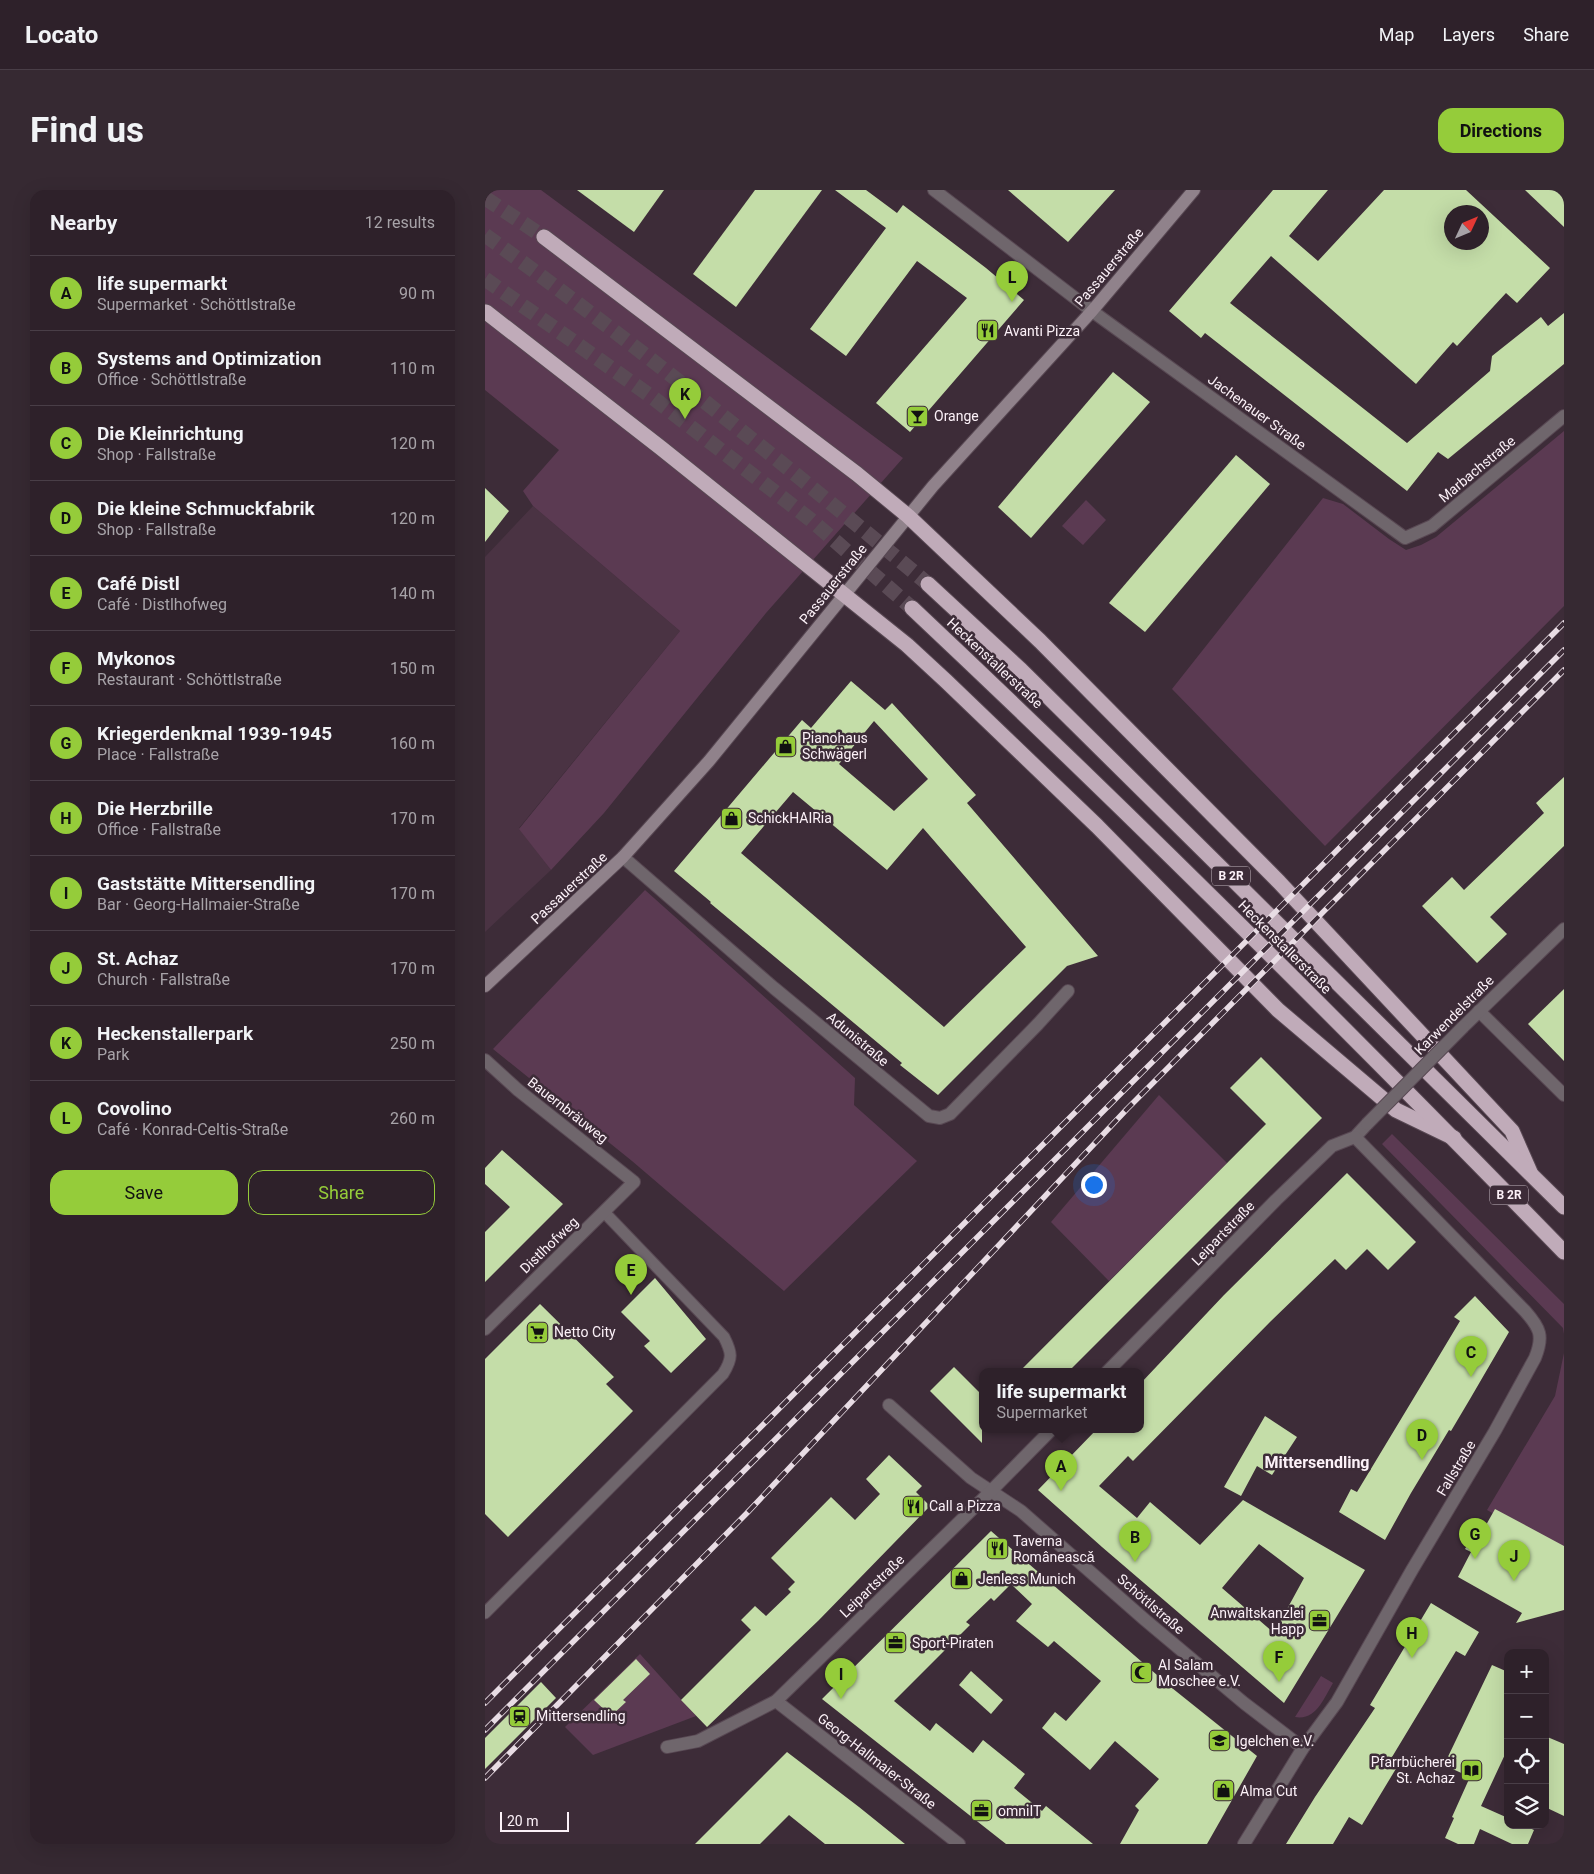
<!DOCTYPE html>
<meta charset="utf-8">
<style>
body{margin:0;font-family:Roboto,sans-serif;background:#362932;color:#f1f3f6}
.controls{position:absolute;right:15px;bottom:15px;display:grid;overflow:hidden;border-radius:10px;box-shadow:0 5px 20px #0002}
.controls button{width:45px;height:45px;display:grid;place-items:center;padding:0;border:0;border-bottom:1px solid #493e47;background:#2e212a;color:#f1f3f6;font:25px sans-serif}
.compass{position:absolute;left:959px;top:15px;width:45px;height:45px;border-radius:50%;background:#2e212a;box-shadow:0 5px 20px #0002;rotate:46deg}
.scale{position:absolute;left:15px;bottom:12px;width:69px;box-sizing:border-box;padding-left:5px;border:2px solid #fcf1f8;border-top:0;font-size:14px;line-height:18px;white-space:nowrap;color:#fcf1f8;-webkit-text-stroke:4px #3d2c38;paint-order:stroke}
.you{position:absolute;left:608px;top:994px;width:18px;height:18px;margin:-12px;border:4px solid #fff;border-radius:50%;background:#1a73e8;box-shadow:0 0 0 8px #1a73e833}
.badge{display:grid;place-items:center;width:32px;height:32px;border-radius:50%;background:#95cc3a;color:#111;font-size:16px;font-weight:700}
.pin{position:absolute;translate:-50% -41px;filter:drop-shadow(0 1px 2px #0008)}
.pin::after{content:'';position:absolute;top:26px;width:18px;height:15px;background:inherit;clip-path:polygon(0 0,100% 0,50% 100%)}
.popup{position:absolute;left:494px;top:1178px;width:165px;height:65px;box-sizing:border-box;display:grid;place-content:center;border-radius:10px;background:#2e212a;filter:drop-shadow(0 1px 4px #0005);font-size:16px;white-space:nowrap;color:#a7a3a8}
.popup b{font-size:19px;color:#f1f3f6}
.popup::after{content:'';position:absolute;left:50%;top:100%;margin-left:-10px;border:10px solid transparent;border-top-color:#2e212a}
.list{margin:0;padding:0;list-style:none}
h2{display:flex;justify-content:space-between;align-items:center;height:65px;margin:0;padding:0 20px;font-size:21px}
h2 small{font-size:16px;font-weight:400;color:#a7a3a8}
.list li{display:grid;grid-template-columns:32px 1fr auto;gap:15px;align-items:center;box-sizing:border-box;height:75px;padding:0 20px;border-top:1px solid #493e47}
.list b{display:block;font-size:19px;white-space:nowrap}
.list p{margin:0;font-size:16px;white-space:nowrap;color:#a7a3a8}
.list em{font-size:16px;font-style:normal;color:#a7a3a8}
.actions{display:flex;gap:10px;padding:15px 20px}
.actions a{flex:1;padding:11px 0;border:1px solid #95cc3a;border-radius:15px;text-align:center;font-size:18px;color:#95cc3a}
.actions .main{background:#95cc3a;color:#111}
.icon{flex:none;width:28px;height:28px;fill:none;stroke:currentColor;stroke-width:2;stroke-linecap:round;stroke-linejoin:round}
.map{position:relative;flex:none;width:1079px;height:1654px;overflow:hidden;border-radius:15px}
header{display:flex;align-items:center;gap:30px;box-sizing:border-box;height:70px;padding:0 25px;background:#2e212a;border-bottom:1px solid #493e47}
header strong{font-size:24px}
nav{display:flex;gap:28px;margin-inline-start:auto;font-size:18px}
.intro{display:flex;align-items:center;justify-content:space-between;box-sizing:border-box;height:120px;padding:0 30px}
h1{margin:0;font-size:35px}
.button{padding:12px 22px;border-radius:15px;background:#95cc3a;color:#111;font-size:18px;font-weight:700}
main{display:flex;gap:30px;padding:0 30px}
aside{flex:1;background:#2e212a;border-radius:15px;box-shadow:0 5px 20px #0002}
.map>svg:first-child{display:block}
</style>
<header>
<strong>Locato</strong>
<nav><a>Map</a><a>Layers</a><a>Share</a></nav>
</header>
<div class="intro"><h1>Find us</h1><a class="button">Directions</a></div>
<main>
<aside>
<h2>Nearby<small>12 results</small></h2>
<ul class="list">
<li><span class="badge">A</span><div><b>life supermarkt</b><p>Supermarket · Schöttlstraße</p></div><em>90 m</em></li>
<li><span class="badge">B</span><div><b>Systems and Optimization</b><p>Office · Schöttlstraße</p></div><em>110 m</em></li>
<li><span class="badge">C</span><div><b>Die Kleinrichtung</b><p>Shop · Fallstraße</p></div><em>120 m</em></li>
<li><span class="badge">D</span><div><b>Die kleine Schmuckfabrik</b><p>Shop · Fallstraße</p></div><em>120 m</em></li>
<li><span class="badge">E</span><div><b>Café Distl</b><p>Café · Distlhofweg</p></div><em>140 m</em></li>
<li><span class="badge">F</span><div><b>Mykonos</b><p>Restaurant · Schöttlstraße</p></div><em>150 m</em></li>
<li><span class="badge">G</span><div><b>Kriegerdenkmal 1939-1945</b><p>Place · Fallstraße</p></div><em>160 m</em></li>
<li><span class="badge">H</span><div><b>Die Herzbrille</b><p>Office · Fallstraße</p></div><em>170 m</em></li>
<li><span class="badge">I</span><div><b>Gaststätte Mittersendling</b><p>Bar · Georg-Hallmaier-Straße</p></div><em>170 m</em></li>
<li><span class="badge">J</span><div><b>St. Achaz</b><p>Church · Fallstraße</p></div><em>170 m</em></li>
<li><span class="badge">K</span><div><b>Heckenstallerpark</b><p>Park</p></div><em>250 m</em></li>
<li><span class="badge">L</span><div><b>Covolino</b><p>Café · Konrad-Celtis-Straße</p></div><em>260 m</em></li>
</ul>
<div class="actions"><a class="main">Save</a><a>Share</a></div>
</aside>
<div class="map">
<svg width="1079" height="1654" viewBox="0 0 1079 1654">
<rect width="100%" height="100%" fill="#3d2c38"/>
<polygon fill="#4a3343" points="48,316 195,441 34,638 66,680 0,742 0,367"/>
<g fill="#5b3a52">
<polygon points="0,0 56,0 418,268 281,423 119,623 66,680 34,639 195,441 48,316 38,301 74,260 0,200"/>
<polygon points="1079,241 1079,416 840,656 687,499 838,308 858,314 904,349 921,360 936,355 951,347"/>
<polygon points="601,310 621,330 598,355 577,336"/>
<polygon points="160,700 370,888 369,915 432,971 299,1101 147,971 8,859"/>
<polygon points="674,905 742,973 624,1091 566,1032"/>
<polygon points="907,944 1079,1114 1079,1144 1078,1138 897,954"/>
<polygon points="1079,1163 1079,1367 1074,1362 1002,1320 1070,1206"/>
<polygon points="155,1464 211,1526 108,1565 80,1537"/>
<path d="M836,1486L848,1493C839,1508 831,1531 810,1527Z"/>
</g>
<g fill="#c4dda8" fill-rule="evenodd">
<polygon points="92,0 179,0 149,42"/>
<polygon points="270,0 337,0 251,117 208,84"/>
<polygon points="350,0 381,0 412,23 418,15 501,78 539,110 425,242 391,213 482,108 432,71 361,166 325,139 401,38"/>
<polygon points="523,0 630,0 583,52"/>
<path d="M788,0H843L804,46L833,71L899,0H981L1065,78L1032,113L1021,103L972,156L968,152L931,194L786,66L745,113L922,253L1005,181L1007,166L1056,127L1063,136L1079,123V174L963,269L953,262L922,301L720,143L716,148L684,121ZM966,22H996V52H966Z"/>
<polygon points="1040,0 1072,0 1079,7 1079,37"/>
<polygon points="628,182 665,212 546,348 513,317"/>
<polygon points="751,265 785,294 660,442 624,413"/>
<polygon points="0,298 24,321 0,352"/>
<path d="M366,491L400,520L407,513L491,605L482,613L613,766L582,776L453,905L415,875L417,873L225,713L226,712L189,681L317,530L326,538ZM389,531L443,589L409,621L354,574ZM308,602L402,680L438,638L541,757L459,837L256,663Z"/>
<polygon points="1079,587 1079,656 1005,727 1022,744 992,773 937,716 967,687 979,700 1059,623 1051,613"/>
<polygon points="1079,799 1079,871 1043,834"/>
<polygon points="776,867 837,928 583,1182 534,1182 781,934 745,898"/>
<polygon points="17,960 78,1014 0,1092 0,1042 25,1017 0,994 0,978"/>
<path d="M862,983L931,1052L903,1080L882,1059L861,1080L850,1069L785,1132L648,1271L643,1266L614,1296L652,1328L665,1312L715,1355L758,1310L880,1380L799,1513L617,1357L553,1300L611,1240H655V1194L739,1105ZM774,1354L819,1388L789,1443L737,1398Z"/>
<polygon points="170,1088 221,1149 186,1183 159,1156 165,1151 136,1122"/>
<polygon points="990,1106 1024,1142 985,1209 966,1241 964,1240 926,1303 900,1350 854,1322 866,1299 872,1302 945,1181 975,1131 969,1127"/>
<polygon points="55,1114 129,1187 121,1194 148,1221 23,1347 0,1324 0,1169"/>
<polygon points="469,1177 497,1205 497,1253 445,1201"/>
<polygon points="780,1226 812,1247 787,1285 772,1276 756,1306 739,1297"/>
<polygon points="404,1265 437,1296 431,1302 445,1316 334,1430 222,1537 196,1510 266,1440 256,1430 270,1416 281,1426 306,1402 303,1399 310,1392 286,1368 346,1307 370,1330 395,1304 381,1289"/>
<polygon points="1010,1319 1079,1356 1079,1420 1031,1433 1037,1423 973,1387 986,1362 980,1359 985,1350 990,1340 996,1344"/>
<polygon points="506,1341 687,1498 772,1566 722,1654 635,1654 654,1620 650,1616 674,1589 630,1551 605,1580 557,1538 570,1522 581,1531 616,1491 569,1451 563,1457 531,1431 547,1414 526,1394 509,1411 506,1408 481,1432 485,1435 409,1511 445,1541 451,1533 488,1563 498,1550 540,1584 529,1598 557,1621 561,1616 608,1654 521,1654 337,1509"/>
<polygon points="946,1413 994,1442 980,1466 971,1461 907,1567 915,1572 877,1635 864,1627 848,1654 801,1654 830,1607 890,1518 885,1515"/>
<polygon points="151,1469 165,1484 138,1510 141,1512 126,1526 109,1510"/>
<polygon points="1007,1475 1023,1482 1023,1558 996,1616 1023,1628 1023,1635 1038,1635 1049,1640 1043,1654 1027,1654 995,1639 989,1654 973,1654 960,1648 969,1628 967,1627 985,1587 959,1575"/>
<polygon points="486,1481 518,1510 506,1524 474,1495"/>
<polygon points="56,1492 71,1508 0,1579 0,1548"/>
<polygon points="1060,1546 1079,1554 1079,1626 1060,1617"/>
<polygon points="302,1562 374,1617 420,1654 340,1654 304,1625 275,1654 210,1654"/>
</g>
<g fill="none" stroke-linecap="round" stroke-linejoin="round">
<g stroke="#5a4a55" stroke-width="15" stroke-dasharray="15 8" stroke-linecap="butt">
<polyline points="0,8 59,47"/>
<path d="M0,45C152,155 299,273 443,394"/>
<polyline points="0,89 167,207 326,330 427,418"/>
</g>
<defs>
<path id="lane" d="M0,1423L238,1184C248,1168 247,1163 239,1147L119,1022"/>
<g id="street">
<polyline points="449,0 607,121 920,348 947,336 1079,226"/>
<polyline points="138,667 289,798 444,926 455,928 465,924 553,834 583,801"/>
<polyline points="994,821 1079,905"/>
<polyline points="978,837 1079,739"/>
<polyline points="0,870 33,900 149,992 0,1139"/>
<polyline points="622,1182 791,1010 847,956 870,947 882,934"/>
<polyline points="404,1215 486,1288 536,1321 659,1429 759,1513 818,1558"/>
<polyline points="291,1511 474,1654"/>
<polyline points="182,1557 213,1551 291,1511 506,1301 566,1240"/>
<path d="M759,1654L818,1558L852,1512L927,1380L1010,1241L1050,1168C1059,1146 1055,1138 1040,1121L870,947"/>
</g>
<polyline id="secondary" points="0,796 138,667 224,571 448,296 607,121 709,0"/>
<g id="highway">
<polyline points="59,47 372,284 423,326 555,451 794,692 1027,941 1045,982"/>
<polyline points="1,122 176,258 422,455 461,491 612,636 793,820 911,920 969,948"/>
<polyline points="443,394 536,480 1079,1017"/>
<path d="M427,418C649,627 866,843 1079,1062"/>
</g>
</defs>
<use href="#lane" stroke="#584853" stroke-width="13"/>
<use href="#street" stroke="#584853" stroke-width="14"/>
<use href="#secondary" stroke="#584853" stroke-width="14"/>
<use href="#highway" stroke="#584853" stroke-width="17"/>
<use href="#lane" stroke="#6f666c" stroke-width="11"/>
<use href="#street" stroke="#6f666c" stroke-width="12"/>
<use href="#secondary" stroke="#90828b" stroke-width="12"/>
<use href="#highway" stroke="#c0abb9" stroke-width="15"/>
<defs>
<g id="rail">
<polyline points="0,1513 1079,433"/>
<polyline points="0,1540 1079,460"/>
<polyline points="0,1588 262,1323 642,919 1079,480"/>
</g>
</defs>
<use href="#rail" stroke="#e8dce4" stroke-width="5.5"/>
<use href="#rail" stroke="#3d2c38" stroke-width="4" stroke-dasharray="11" stroke-linecap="butt"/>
<defs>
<polyline id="street-bridge" points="882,934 978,837"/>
</defs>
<use href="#street-bridge" stroke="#584853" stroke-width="14" stroke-linecap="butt"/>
<use href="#street-bridge" stroke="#6f666c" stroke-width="12"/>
</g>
<defs>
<symbol id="restaurant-square" viewBox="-11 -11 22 22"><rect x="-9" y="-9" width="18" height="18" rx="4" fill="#95cc3a" stroke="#3d2c38"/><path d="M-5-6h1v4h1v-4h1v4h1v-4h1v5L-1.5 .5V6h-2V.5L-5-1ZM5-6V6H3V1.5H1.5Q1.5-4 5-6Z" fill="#111"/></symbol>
<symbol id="bar-square" viewBox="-11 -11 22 22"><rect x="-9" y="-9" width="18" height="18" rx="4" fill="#95cc3a" stroke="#3d2c38"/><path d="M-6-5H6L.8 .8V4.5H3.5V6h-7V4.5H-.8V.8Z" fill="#111"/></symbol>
<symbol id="shop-square" viewBox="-11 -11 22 22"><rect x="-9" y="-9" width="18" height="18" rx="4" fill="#95cc3a" stroke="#3d2c38"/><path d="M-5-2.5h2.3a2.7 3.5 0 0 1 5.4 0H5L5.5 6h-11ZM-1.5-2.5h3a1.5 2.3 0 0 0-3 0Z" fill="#111"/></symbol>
<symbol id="supermarket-square" viewBox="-11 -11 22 22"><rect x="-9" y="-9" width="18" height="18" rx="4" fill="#95cc3a" stroke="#3d2c38"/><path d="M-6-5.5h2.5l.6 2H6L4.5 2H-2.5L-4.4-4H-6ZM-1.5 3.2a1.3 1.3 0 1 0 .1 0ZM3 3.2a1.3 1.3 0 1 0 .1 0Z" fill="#111"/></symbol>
<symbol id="office-square" viewBox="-11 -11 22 22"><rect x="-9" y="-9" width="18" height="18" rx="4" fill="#95cc3a" stroke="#3d2c38"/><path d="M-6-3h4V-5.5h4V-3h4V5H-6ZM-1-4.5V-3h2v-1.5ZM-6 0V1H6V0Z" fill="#111"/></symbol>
<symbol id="mosque-square" viewBox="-11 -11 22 22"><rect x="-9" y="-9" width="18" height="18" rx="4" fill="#95cc3a" stroke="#3d2c38"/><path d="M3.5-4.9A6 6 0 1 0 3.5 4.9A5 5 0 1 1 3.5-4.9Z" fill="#111"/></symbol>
<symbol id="station-square" viewBox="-11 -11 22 22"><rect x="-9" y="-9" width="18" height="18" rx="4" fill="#95cc3a" stroke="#3d2c38"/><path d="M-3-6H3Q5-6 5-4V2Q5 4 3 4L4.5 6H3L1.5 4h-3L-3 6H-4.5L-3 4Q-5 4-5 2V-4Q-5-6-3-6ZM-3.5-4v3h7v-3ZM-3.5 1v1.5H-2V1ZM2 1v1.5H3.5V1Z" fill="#111"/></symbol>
<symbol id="school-square" viewBox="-11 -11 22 22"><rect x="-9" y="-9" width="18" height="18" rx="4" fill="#95cc3a" stroke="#3d2c38"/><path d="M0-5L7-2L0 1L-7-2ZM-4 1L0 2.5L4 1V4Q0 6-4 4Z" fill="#111"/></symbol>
<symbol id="library-square" viewBox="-11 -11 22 22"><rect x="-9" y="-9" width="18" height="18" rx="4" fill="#95cc3a" stroke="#3d2c38"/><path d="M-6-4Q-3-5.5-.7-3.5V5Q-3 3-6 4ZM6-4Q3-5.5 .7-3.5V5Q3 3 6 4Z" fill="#111"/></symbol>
</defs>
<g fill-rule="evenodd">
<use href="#restaurant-square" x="490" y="128" width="25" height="25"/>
<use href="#bar-square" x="420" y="214" width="25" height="25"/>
<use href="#shop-square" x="288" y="544" width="25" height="25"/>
<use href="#shop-square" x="234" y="616" width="25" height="25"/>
<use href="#supermarket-square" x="40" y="1130" width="25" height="25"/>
<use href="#restaurant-square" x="416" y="1304" width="25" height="25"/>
<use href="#restaurant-square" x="500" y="1346" width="25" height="25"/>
<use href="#shop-square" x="464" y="1376" width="25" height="25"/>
<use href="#office-square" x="822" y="1418" width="25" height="25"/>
<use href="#office-square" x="398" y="1440" width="25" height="25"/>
<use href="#mosque-square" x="644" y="1470" width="25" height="25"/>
<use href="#station-square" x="22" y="1514" width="25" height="25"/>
<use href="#school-square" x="722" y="1538" width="25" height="25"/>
<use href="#library-square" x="974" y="1568" width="25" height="25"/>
<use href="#shop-square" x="726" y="1588" width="25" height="25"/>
<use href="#office-square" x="484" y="1608" width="25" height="25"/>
</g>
<g text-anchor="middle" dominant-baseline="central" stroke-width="5" stroke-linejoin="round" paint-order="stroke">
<g fill="#3d2c38" stroke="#c3b6be" stroke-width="1">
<rect x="727" y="676.5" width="38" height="19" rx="4"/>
<rect x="1005" y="995.5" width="38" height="19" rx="4"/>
</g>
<g font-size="12" font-weight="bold" fill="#fcf1f8">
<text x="746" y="686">B 2R</text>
<text x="1024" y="1005">B 2R</text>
</g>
<g font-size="14" fill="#fcf1f8" stroke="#3d2c38">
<text transform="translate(624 77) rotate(-50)">Passauerstraße</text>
<text transform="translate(772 222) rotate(36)">Jachenauer Straße</text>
<text transform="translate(992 279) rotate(-40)">Marbachstraße</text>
<text transform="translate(348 394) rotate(-51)">Passauerstraße</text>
<text transform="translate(510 473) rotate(43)">Heckenstallerstraße</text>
<text transform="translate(84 698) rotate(-43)">Passauerstraße</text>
<text transform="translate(800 757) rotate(45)">Heckenstallerstraße</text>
<text transform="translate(969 825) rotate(-45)">Karwendelstraße</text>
<text transform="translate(373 849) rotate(40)">Adunistraße</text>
<text transform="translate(83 920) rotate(38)">Bauernbräuweg</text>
<text transform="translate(738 1043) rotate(-46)">Leipartstraße</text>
<text transform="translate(64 1055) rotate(-44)">Distlhofweg</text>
<text transform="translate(971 1278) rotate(-59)">Fallstraße</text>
<text transform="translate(387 1396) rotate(-44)">Leipartstraße</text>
<text transform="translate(666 1414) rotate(41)">Schöttlstraße</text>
<text transform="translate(392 1571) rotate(38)">Georg-Hallmaier-Straße</text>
</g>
<g font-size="14" fill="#fcf1f8" stroke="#3d2c38" text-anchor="start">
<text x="519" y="141">Avanti Pizza</text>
<text x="449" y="226">Orange</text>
<text x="317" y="548">Pianohaus<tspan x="317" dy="16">Schwägerl</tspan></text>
<text x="263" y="628">SchickHAIRia</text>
<text x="69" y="1142">Netto City</text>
<text x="444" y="1316">Call a Pizza</text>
<text x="528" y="1351">Taverna<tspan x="528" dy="16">Româneascǎ</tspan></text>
<text x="493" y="1389">Jenless Munich</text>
<text x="819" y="1423" text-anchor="end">Anwaltskanzlei<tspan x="819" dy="16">Happ</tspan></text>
<text x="427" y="1453">Sport-Piraten</text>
<text x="673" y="1475">Al Salam<tspan x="673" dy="16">Moschee e.V.</tspan></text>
<text x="51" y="1526">Mittersendling</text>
<text x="751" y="1551">Igelchen e.V.</text>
<text x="970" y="1572" text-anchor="end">Pfarrbücherei<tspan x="970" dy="16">St. Achaz</tspan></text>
<text x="755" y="1601">Alma Cut</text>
<text x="513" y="1621">omniIT</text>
</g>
<g font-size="16" font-weight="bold" fill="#fcf1f8" stroke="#3d2c38">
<text x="832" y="1272">Mittersendling</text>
</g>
</g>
</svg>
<div class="controls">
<button>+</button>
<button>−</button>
<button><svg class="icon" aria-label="locate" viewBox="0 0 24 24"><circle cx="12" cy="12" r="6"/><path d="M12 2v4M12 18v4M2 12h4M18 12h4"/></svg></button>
<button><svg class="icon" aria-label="layers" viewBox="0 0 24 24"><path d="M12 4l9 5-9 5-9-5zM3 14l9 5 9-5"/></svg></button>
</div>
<svg class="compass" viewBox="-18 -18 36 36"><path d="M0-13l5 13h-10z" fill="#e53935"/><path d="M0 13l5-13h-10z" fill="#a7a3a8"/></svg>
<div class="scale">20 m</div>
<div class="you"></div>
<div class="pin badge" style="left:576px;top:1301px">A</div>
<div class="popup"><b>life supermarkt</b>Supermarket</div>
<div class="pin badge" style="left:650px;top:1372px">B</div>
<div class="pin badge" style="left:986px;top:1187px">C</div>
<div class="pin badge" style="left:937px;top:1270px">D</div>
<div class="pin badge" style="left:146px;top:1105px">E</div>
<div class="pin badge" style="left:794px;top:1492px">F</div>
<div class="pin badge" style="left:990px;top:1369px">G</div>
<div class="pin badge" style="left:927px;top:1468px">H</div>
<div class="pin badge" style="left:356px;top:1509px">I</div>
<div class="pin badge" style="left:1029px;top:1391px">J</div>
<div class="pin badge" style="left:200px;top:229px">K</div>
<div class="pin badge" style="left:527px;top:112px">L</div>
</div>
</main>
